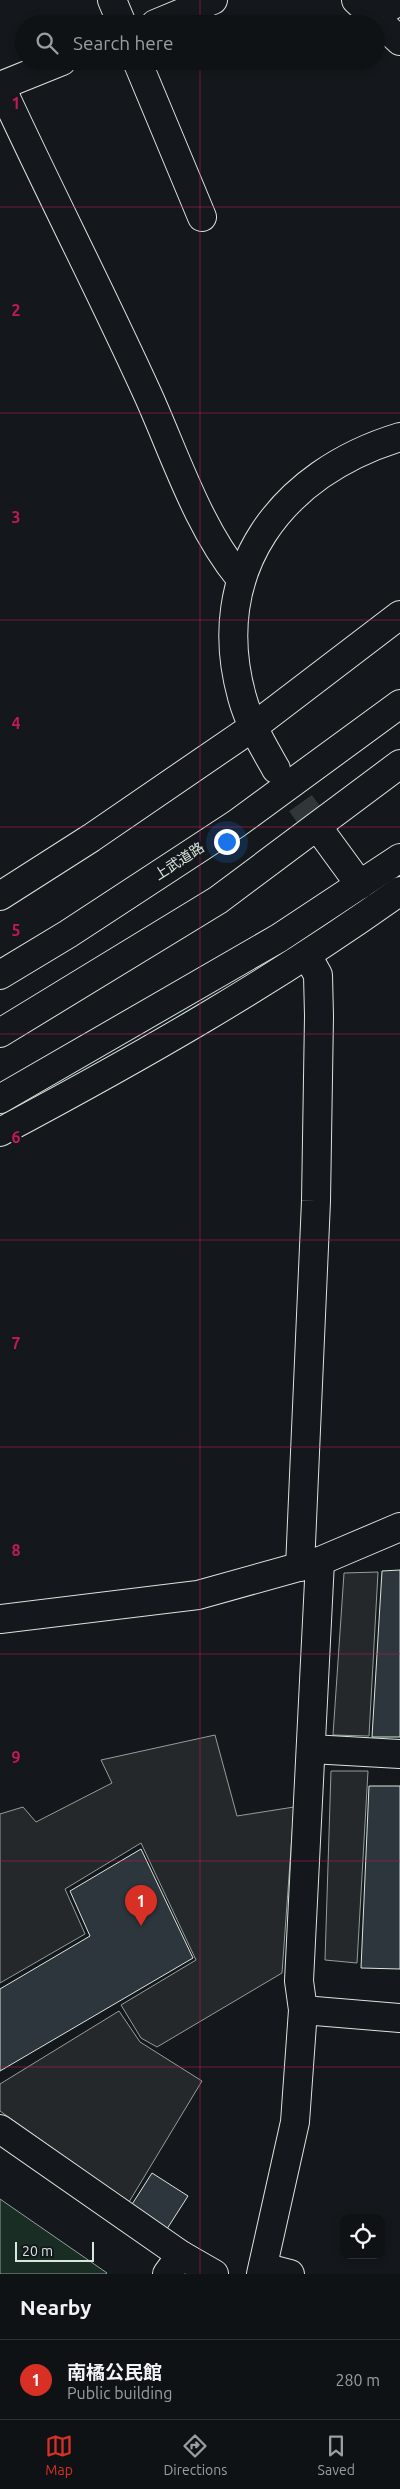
<!DOCTYPE html>
<meta charset="utf-8">
<style>
body{margin:0;font-family:Ubuntu,"Noto Sans JP",sans-serif;background:#181b1e;color:#f1f3f6}
.controls{position:absolute;right:15px;bottom:15px;display:grid;overflow:hidden;border-radius:10px;box-shadow:0 2px 8px #0003}
.controls button{width:45px;height:45px;display:grid;place-items:center;padding:0;border:0;border-bottom:1px solid #2f3234;background:#0f1215;color:#f1f3f6;font:25px sans-serif}
.scale{position:absolute;left:15px;bottom:12px;width:79px;box-sizing:border-box;padding-left:5px;border:2px solid #d8e6dc;border-top:0;font-size:14px;line-height:18px;white-space:nowrap;color:#d8e6dc;-webkit-text-stroke:4px #14181c;paint-order:stroke}
.you{position:absolute;left:226px;top:841px;width:18px;height:18px;margin:-12px;border:4px solid #fff;border-radius:50%;background:#1a73e8;box-shadow:0 0 0 8px #1a73e833}
.badge{display:grid;place-items:center;width:32px;height:32px;border-radius:50%;background:#d93025;color:#fff;font-size:16px;font-weight:700}
.pin{position:absolute;translate:-50% -41px;filter:drop-shadow(0 1px 2px #0008)}
.pin::after{content:'';position:absolute;top:26px;width:18px;height:15px;background:inherit;clip-path:polygon(0 0,100% 0,50% 100%)}
.list{margin:0;padding:0;list-style:none}
h2{display:flex;justify-content:space-between;align-items:center;height:65px;margin:0;padding:0 20px;font-size:21px}
h2 small{font-size:16px;font-weight:400;color:#9b9ea0}
.list li{display:grid;grid-template-columns:32px 1fr auto;gap:15px;align-items:center;box-sizing:border-box;height:80px;padding:0 20px;border-top:1px solid #2f3234}
.list b{display:block;font-size:19px;white-space:nowrap}
.list p{margin:0;font-size:16px;white-space:nowrap;color:#9b9ea0}
.list em{font-size:16px;font-style:normal;color:#9b9ea0}
.icon{flex:none;width:28px;height:28px;fill:none;stroke:currentColor;stroke-width:2;stroke-linecap:round;stroke-linejoin:round}
.map{position:relative;flex:none;width:400px;height:2274px;overflow:hidden}
.search{position:absolute;background:#0f1215;box-shadow:0 2px 8px #0003;left:15px;right:15px;top:15px;height:55px;display:flex;align-items:center;gap:12px;box-sizing:border-box;padding:0 18px;border-radius:28px;color:#9b9ea0;font-size:19px}
.sheet{height:145px;background:#0f1215}
nav{display:flex;justify-content:space-around;align-items:center;box-sizing:border-box;height:70px;border-top:1px solid #2f3234;background:#0f1215;font-size:14px;color:#9b9ea0}
nav a{display:grid;justify-items:center;gap:2px}
nav .on{color:#d93025}
.map>svg:first-child{display:block}
</style>
<div class="map">
<svg width="400" height="2274" viewBox="0 0 400 2274">
<rect width="100%" height="100%" fill="#14181c"/>
<polygon fill="#1a2d24" stroke="#939e99" points="0,2199 107,2273 106,2274 0,2274"/>
<g fill="#24282b" stroke="#939e99">
<polygon points="378,1572 369,1736 333,1735 344,1573"/>
<polygon points="215,1735 237,1816 294,1807 282,1973 157,2047 141,2038 121,2005 196,1960 141,1843 65,1889 85,1934 0,1983 0,1814 23,1807 36,1822 112,1783 101,1760"/>
<polygon points="331,1771 368,1771 357,1963 325,1960"/>
<polygon points="119,2011 140,2042 202,2081 129,2202 0,2111 0,2084"/>
</g>
<g fill="#2c363c" stroke="#d8e6dc">
<polygon points="400,1570 400,1737 372,1737 382,1571"/>
<polygon points="369,1786 400,1786 400,1969 361,1968"/>
<polygon points="141,1849 193,1958 0,2071 0,1989 90,1936 70,1891"/>
<polygon points="152,2173 188,2196 165,2232 129,2209"/>
</g>
<g fill="none" stroke-linecap="round" stroke-linejoin="round">
<polyline stroke="#313739" stroke-width="28" stroke-dasharray="28 14" stroke-linecap="butt" points="276,769 322,833"/>
<defs>
<g id="minor">
<polyline points="112,0 122,24"/>
<polyline points="374,17 400,0"/>
<polyline points="155,24 213,0"/>
<polyline points="137,61 202,217"/>
<path d="M2,85L7,100C53,199 103,296 148,395C175,455 198,527 240,578"/>
<polyline points="0,86 62,61"/>
<path d="M276,769C263,746 249,723 242,697C207,571 281,473 400,437"/>
<polyline points="322,833 360,885"/>
<path d="M0,1132C137,1059 273,982 400,891"/>
<polyline points="300,1567 316,1201 319,1016 318,975 307,955"/>
<polyline points="0,1619 198,1595 320,1561 400,1527"/>
<polyline points="311,1749 400,1754"/>
<polyline points="303,2010 400,2018"/>
<polyline points="0,2129 181,2255 214,2274"/>
<polyline points="263,2267 290,2274"/>
<polyline points="167,2274 181,2255"/>
<polyline points="261,2274 295,2122 303,2010 299,1981 320,1561"/>
</g>
<polyline id="major" points="356,0 400,41"/>
<g id="highway">
<polyline points="0,896 91,838 253,727 400,615"/>
<polyline points="0,975 68,934 236,824 400,704"/>
<polyline points="0,1033 218,900 400,764"/>
<polyline points="0,1099 279,938 400,858"/>
</g>
</defs>
<use href="#minor" stroke="#d8e6dc" stroke-width="30"/>
<use href="#major" stroke="#d8e6dc" stroke-width="30"/>
<use href="#highway" stroke="#d8e6dc" stroke-width="30"/>
<use href="#minor" stroke="#14181c" stroke-width="28"/>
<use href="#major" stroke="#14181c" stroke-width="28"/>
<use href="#highway" stroke="#14181c" stroke-width="28"/>
</g>
<path fill="none" stroke="#c2185b" stroke-width="1" stroke-opacity="0.55" d="M200,0V24M200,61V2274M0,207H400M0,413H400M0,620H400M0,827H400M0,1034H400M0,1240H400M0,1447H400M0,1654H400M0,1861H400M0,2067H400"/>
<g text-anchor="middle" dominant-baseline="central" stroke-width="4" stroke-linejoin="round" paint-order="stroke">
<g font-size="14" fill="#d8e6dc" stroke="#14181c">
<text transform="translate(179 861) rotate(-33)">上武道路</text>
</g>
</g>
<g font-size="16" text-anchor="middle" font-weight="bold" fill="#c2185b" stroke="#14181c" stroke-width="4" stroke-linejoin="round" paint-order="stroke">
<text x="16" y="109">1</text>
<text x="16" y="316">2</text>
<text x="16" y="523">3</text>
<text x="16" y="729">4</text>
<text x="16" y="936">5</text>
<text x="16" y="1143">6</text>
<text x="16" y="1349">7</text>
<text x="16" y="1556">8</text>
<text x="16" y="1763">9</text>
</g>
</svg>
<div class="controls">
<button><svg class="icon" aria-label="locate" viewBox="0 0 24 24"><circle cx="12" cy="12" r="6"/><path d="M12 2v4M12 18v4M2 12h4M18 12h4"/></svg></button>
</div>
<div class="scale">20 m</div>
<div class="you"></div>
<div class="pin badge" style="left:141px;top:1926px">1</div>
<div class="search"><svg class="icon" aria-label="search" viewBox="0 0 24 24"><circle cx="10" cy="10" r="6"/><path d="M15 15l6 6"/></svg>Search here</div>
</div>
<section class="sheet">
<h2>Nearby<small></small></h2>
<ul class="list">
<li><span class="badge">1</span><div><b>南橘公民館</b><p>Public building</p></div><em>280 m</em></li>
</ul>
</section>
<nav>
<a class="on"><svg class="icon" aria-label="map" viewBox="0 0 24 24"><path d="M3 6l6-2 6 2 6-2v14l-6 2-6-2-6 2zM9 4v14M15 6v14"/></svg>Map</a>
<a><svg class="icon" aria-label="directions" viewBox="0 0 24 24"><path d="M12 3l9 9-9 9-9-9zM9 14v-3h6M13 9l2 2-2 2"/></svg>Directions</a>
<a><svg class="icon" aria-label="saved" viewBox="0 0 24 24"><path d="M7 4h10v16l-5-4-5 4z"/></svg>Saved</a>
</nav>
